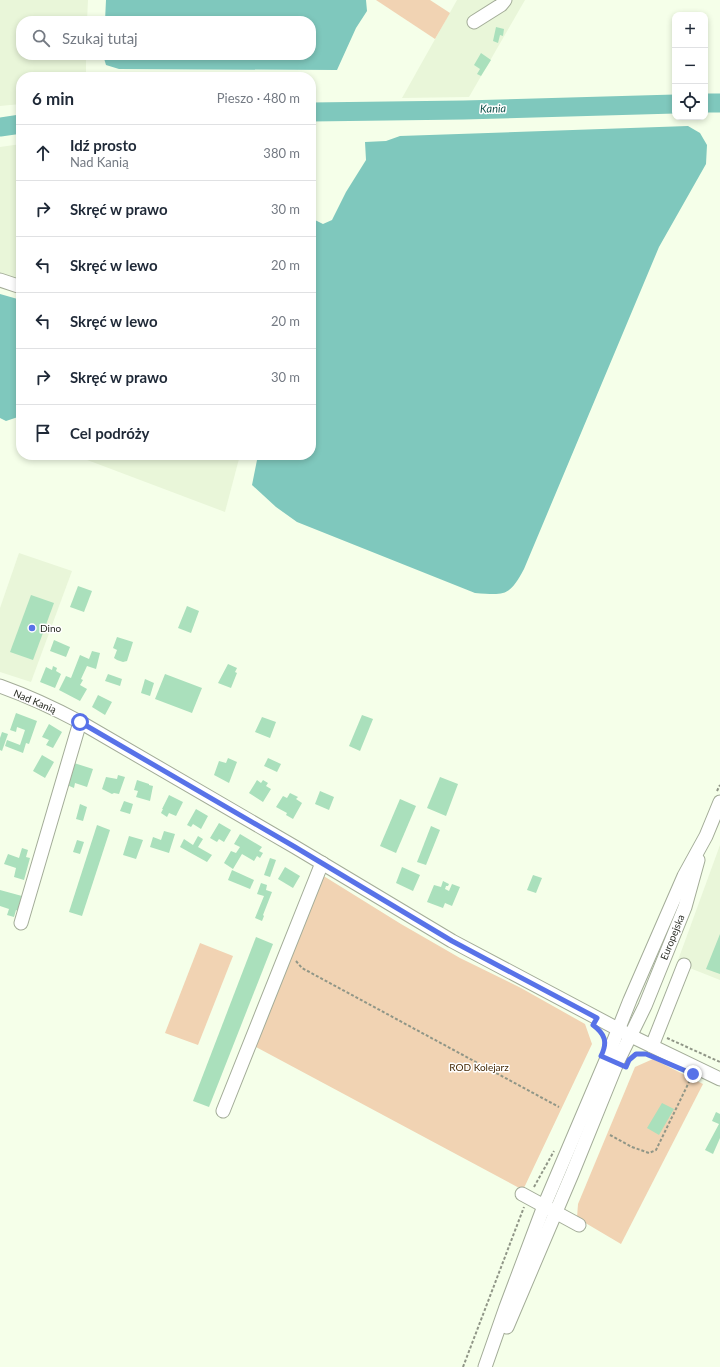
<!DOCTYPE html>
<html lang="pl">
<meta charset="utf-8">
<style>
body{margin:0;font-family:Lato,sans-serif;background:#f2f2f3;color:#1f2937}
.controls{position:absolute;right:12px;top:12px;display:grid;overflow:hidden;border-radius:8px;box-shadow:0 2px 6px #0003}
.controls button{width:36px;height:36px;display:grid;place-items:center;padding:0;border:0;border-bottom:1px solid #e0e1e3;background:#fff;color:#1f2937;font:20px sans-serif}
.stop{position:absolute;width:12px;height:12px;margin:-9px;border:3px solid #5872e8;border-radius:50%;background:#fff}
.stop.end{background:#5872e8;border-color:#fff;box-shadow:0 1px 4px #0008}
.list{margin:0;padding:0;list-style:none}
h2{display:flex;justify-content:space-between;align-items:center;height:52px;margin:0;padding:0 16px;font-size:17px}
h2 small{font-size:13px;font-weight:400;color:#747a83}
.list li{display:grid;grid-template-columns:26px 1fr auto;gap:12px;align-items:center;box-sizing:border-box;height:56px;padding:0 16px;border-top:1px solid #e0e1e3}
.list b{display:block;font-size:15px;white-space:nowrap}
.list p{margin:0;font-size:13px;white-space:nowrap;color:#747a83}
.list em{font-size:13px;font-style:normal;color:#747a83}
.icon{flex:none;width:22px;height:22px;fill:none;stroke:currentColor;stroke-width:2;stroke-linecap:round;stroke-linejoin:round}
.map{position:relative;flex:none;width:720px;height:1367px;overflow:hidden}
.search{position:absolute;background:#fff;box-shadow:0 2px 6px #0003;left:16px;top:16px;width:300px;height:44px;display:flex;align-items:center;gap:10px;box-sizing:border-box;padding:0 14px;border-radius:16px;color:#747a83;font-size:15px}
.panel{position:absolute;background:#fff;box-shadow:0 2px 6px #0003;left:16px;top:72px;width:300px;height:388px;border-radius:16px}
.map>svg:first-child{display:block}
</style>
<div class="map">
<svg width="720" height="1367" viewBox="0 0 720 1367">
<rect width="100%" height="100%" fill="#f5ffe9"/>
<g fill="#e9f6d9">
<polygon points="0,0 88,0 87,21 21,21 21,55 86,55 86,77 21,77 21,104 0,106"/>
<polygon points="457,0 525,0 469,97 402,98"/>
<polygon points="21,144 21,280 0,274 0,147"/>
<polygon points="74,455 240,455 225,512"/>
<polygon points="19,553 72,571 31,682 0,672 0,608"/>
<polygon points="720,845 720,980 677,963"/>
</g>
<g fill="#f1d3b3">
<polygon points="376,0 430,0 450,13 435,39"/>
<polygon points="322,875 401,924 460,958 521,988 585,1024 592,1044 523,1190 256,1047"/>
<polygon points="200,943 233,956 198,1045 165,1033"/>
<polygon points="653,1059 703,1084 621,1244 577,1218 578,1204 635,1067"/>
</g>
<g fill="#7fc8bd">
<polygon points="106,0 366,0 367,11 356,28 337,70 119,69 106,65 103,55 311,55 311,21 105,21"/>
<path d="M688,126L700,133L707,145L706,164L659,247L524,569C509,597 505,595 475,593L297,522L276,507L252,485L258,455H311V218L323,224L332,220L346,192L366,160L365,142L386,141L400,136Z"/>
<polygon points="0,294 21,300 21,408 18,417 6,421 0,418"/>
</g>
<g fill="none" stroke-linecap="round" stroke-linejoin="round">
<g stroke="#7fc8bd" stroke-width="19">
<polyline points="705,103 720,103"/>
<polyline points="311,112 464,110 675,104"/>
<polyline points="0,127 21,124"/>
</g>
</g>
<g fill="#aae0bc">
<polygon points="496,27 504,29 503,36 500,35 498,43 493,41"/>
<polygon points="481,53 491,60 481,76 477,74 480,69 474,65"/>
<polygon points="78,586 92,591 84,612 70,607"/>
<polygon points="31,595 54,603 33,660 10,652"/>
<polygon points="187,606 199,611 191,633 178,628"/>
<polygon points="117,637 133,642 127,661 123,662 117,660 114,658 117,650 113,648"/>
<polygon points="54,640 70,647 66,657 50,651"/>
<polygon points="92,651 100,653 96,669 87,666 81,679 83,680 80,685 87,689 80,701 59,690 66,676 71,678 80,655 89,659"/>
<polygon points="228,664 237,668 235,672 237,673 231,688 218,683"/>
<polygon points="53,666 57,668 56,671 61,674 55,688 40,682 46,667 52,670"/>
<polygon points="108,674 122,679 120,686 105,681"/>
<polygon points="165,674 202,688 192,713 155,699"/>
<polygon points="145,679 154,683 150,696 141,693"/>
<polygon points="98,695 112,702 105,715 92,707"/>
<polygon points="16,713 37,721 29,744 26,743 23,753 5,746 7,740 20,745 25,730 17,727 16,732 10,730"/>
<polygon points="362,715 373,719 360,751 349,746"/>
<polygon points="262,717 276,722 270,738 255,732"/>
<polygon points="49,724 62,732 53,748 46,745 49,740 42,737"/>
<polygon points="2,732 8,734 2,751 0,750 0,738"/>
<polygon points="42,755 54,762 45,778 33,771"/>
<polygon points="228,758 237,762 229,783 214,775 219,761 226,763"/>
<polygon points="268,758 281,764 277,772 264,766"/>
<polygon points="74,763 93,769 87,787 75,783 74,788 67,785"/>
<polygon points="118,775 125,777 119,794 114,793 112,794 102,789 106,777 117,779"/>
<polygon points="440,777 458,784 446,816 427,808"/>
<polygon points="137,780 149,784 149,785 153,786 150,801 136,797 138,791 134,790"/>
<polygon points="257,780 261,783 263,780 268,783 266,786 271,789 263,802 249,793"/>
<polygon points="320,791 334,797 329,810 315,804"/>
<polygon points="290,793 298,797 296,799 302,803 293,819 286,815 287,813 276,807 283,796 287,798"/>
<polygon points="169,795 183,802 176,816 169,813 167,817 161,813 163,809 162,809"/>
<polygon points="400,799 416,806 396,853 380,846"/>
<polygon points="124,801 133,804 130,814 120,811"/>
<polygon points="80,804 87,807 83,821 76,819"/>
<polygon points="196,809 208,816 201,829 193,824 191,827 187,825"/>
<polygon points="219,823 231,830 224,842 219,839 217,842 210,838"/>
<polygon points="97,825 110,830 82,916 69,912"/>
<polygon points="431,826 440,830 426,865 417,862"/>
<polygon points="164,831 175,834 169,853 150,847 153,837 161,840"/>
<polygon points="240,834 262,847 259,851 263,853 260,858 257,856 254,861 242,854 233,869 224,863 231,851 236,853 240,847 234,844"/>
<polygon points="129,836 143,840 136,859 123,855"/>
<polygon points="198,836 203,839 198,847 212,855 207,862 180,847 184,839 193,845"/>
<polygon points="77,840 84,842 80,854 73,852"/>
<polygon points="22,848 28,850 26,857 30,858 24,880 14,877 16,868 4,864 8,854 19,858"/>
<polygon points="270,858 276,860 270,877 264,875"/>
<polygon points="285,867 300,876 293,888 278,879"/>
<polygon points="402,867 420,875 413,891 396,883"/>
<polygon points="232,870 254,880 250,889 228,880"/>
<polygon points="533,875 542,878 536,893 527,890"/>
<polygon points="443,881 449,884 448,886 446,886 445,889 449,891 452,884 460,887 452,906 445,903 443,908 427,902 434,885 441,887"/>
<polygon points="261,883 267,885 266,890 272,892 263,915 264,916 262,921 255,918 264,896 257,894"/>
<polygon points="0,890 22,896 18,911 16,910 14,917 7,915 9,909 0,906"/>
<polygon points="720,934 720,974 706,969"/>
<polygon points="256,937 273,944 209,1107 193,1101"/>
<polygon points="662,1103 674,1109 659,1135 647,1128"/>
<polygon points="716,1112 720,1114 720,1138 713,1154 705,1150 719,1124 712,1121"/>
</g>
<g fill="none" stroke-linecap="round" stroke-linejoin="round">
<defs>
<g id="minor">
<polyline points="474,22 501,5 505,0"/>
<polyline points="0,280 21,287"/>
<path d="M0,686C28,696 54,708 80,722L295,847L452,941L631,1036L720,1079"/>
<polyline points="21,923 80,722"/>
<polyline points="652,1046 684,965"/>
<polyline points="223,1111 322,863"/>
<polyline points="522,1194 579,1225"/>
<polyline points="507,1327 572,1174 617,1063 645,1006 685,907 698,860"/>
<polyline points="485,1367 506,1307 544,1206 607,1058 630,1000 684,876 706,836 720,802"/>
</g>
</defs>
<use href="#minor" stroke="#a3ac98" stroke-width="15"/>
<g stroke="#909687" stroke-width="2" stroke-dasharray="3 2" stroke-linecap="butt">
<polyline points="717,791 720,785"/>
<polyline points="296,961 302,968 559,1107"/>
<polyline points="667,1038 720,1062"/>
<polyline points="610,1135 632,1147 649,1153 656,1150 691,1078"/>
<polyline points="534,1187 554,1151"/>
<polyline points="463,1367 524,1207"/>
</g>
<use href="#minor" stroke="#fff" stroke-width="13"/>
</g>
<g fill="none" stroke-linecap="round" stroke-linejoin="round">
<path stroke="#5872e8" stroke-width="5" d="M80,722L295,847L452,941L597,1018L593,1025C605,1034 608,1042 601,1056L626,1067L629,1060L636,1054H646L693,1074"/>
</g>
<circle fill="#5872e8" stroke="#fff" stroke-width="1.5" cx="32" cy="628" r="4"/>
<g text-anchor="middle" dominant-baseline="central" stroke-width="3" stroke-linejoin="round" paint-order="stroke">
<g font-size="10" fill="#2a2d25" stroke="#fff" text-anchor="start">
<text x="40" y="628">Dino</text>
</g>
<g font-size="10" fill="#2a2d25" stroke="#fff">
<text transform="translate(35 701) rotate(23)">Nad Kanią</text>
<text transform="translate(672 937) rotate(-68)">Europejska</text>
</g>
<g font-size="10" fill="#452905" stroke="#fff">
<text x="479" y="1067">ROD Kolejarz</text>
</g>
<g font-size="11" font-style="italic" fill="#11514a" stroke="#fff">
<text transform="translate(493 108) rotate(-1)">Kania</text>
</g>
</g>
</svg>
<div class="controls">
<button>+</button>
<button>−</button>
<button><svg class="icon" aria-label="locate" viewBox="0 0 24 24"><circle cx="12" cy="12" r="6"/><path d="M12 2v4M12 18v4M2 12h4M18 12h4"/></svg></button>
</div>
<div class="stop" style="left:80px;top:722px"></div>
<div class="stop end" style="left:693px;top:1074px"></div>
<div class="search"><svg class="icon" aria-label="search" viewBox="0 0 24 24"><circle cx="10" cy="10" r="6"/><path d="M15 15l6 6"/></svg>Szukaj tutaj</div>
<section class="panel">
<h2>6 min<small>Pieszo · 480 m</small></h2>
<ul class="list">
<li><svg class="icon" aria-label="ahead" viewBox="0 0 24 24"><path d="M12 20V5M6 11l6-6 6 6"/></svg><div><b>Idź prosto</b><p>Nad Kanią</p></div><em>380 m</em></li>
<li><svg class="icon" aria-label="right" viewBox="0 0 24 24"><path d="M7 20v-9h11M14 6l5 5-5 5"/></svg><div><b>Skręć w prawo</b></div><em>30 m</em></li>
<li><svg class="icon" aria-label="left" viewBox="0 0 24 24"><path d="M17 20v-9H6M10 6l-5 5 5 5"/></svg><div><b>Skręć w lewo</b></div><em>20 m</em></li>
<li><svg class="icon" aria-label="left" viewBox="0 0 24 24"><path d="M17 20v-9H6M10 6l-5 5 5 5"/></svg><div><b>Skręć w lewo</b></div><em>20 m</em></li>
<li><svg class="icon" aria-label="right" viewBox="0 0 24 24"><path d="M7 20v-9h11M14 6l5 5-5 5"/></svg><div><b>Skręć w prawo</b></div><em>30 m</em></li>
<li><svg class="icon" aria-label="arrive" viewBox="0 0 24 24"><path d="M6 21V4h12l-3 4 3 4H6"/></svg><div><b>Cel podróży</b></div></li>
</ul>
</section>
</div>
